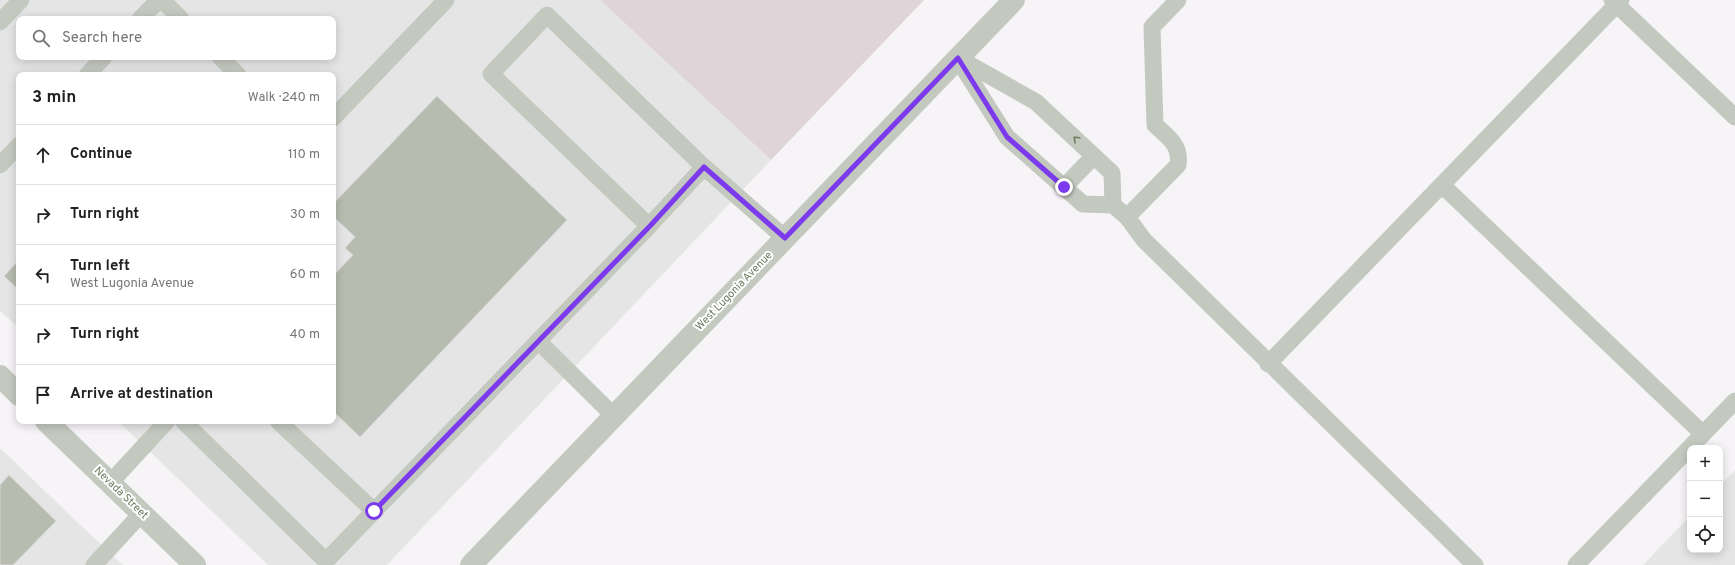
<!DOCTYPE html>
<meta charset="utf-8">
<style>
body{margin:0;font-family:Overpass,sans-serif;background:#f6f6f6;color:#222}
.controls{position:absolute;right:12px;bottom:12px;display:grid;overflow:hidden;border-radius:8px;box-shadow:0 2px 10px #0003}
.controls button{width:36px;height:36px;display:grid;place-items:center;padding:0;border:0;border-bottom:1px solid #e0e0e0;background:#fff;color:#222;font:20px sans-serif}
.stop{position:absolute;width:12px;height:12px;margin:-9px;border:3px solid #7c3aed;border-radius:50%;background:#fff}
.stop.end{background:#7c3aed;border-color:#fff;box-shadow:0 1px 4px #0008}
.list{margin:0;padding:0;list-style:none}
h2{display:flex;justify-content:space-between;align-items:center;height:52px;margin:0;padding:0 16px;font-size:17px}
h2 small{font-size:13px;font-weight:400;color:#767676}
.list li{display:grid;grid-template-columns:26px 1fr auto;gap:12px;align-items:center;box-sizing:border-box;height:60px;padding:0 16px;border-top:1px solid #e0e0e0}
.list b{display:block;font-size:15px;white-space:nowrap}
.list p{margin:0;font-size:13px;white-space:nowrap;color:#767676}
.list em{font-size:13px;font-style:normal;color:#767676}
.icon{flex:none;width:22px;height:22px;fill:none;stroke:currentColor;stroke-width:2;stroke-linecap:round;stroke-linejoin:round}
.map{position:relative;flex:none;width:1735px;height:565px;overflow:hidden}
.search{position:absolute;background:#fff;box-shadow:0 2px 10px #0003;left:16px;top:16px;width:320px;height:44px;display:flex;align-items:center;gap:10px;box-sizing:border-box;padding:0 14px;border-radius:8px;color:#767676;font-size:15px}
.panel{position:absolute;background:#fff;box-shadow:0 2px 10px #0003;left:16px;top:72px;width:320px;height:352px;border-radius:8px}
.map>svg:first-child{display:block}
</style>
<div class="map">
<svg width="1735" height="565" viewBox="0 0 1735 565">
<rect width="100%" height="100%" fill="#f7f4f7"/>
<g fill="#e6e5e5" fill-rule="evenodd">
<path d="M0,0H600L771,160L387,565H268L118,421H333V75H19V328L0,311ZM19,19H333V57H19Z"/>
<polygon points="0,448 75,520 123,565 0,565"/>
<polygon points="1735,470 1735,565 1643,565 1690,516 1690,550 1720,550 1720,485"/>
</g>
<polygon fill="#dfd5d8" points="600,0 924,0 771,160"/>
<g fill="#b7bcb0" stroke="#d9d6d9">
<polygon points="437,96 567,220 360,437 333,411 333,295 336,291 333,288 333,276 353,255 345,248 355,237 333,216 333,204"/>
<polygon points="19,260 19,290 4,276"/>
<polygon points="9,475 56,521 13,565 0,565 0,485"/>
</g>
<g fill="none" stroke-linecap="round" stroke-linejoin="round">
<g stroke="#c4c9c0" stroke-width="17">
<polyline points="162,0 181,19"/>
<polyline points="1612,0 1735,117"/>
<polyline points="140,19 159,0"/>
<polyline points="0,22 21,0"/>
<polyline points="220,57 238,75"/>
<polyline points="958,58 1036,102 1112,173 1113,205 1127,217 1144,240 1475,565"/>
<polyline points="959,61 1007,137 1083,204 1113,205"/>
<polyline points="87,75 104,57"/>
<polyline points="333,118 446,0"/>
<polyline points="0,165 19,145"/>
<polyline points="1442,185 1703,434"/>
<polyline points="1064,187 1094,156"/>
<path d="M1127,217L1178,165C1181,145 1169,138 1155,125L1152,27L1178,0"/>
<polyline points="649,226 704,167"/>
<polyline points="538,341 614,416"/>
<polyline points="1268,364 1621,0"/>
<polyline points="183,421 326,561 649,226 491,74 547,15 704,167 785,238"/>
<polyline points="278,421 374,511"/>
<polyline points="110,483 167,421"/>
<polyline points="94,565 142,513"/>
<polyline points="1576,565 1735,401"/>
</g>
<g stroke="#c4c9c0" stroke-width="22">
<polyline points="0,376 19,395"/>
<polyline points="46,421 195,565"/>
<polyline points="471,565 1014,0"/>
</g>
</g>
<defs><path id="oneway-chevron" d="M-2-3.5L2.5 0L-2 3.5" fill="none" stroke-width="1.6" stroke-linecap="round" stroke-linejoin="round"/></defs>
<use stroke="#6c7a5d" href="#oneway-chevron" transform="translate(1076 139) rotate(-137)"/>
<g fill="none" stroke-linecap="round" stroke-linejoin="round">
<polyline stroke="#7c3aed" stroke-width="5" points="374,511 650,226 704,167 785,238 958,58 1007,137 1064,187"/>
</g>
<g text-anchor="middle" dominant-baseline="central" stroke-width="4" stroke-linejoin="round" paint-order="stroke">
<g font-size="11" fill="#6c7a5d" stroke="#fff">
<text transform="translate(734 291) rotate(-46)">West Lugonia Avenue</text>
<text transform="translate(121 493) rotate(44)">Nevada Street</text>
</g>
</g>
</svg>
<div class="controls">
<button>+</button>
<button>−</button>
<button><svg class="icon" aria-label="locate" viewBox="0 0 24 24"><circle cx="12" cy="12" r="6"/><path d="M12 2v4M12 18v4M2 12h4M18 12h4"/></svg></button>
</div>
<div class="stop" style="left:374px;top:511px"></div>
<div class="stop end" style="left:1064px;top:187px"></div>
<div class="search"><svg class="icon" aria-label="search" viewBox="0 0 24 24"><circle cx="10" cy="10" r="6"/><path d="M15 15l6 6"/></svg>Search here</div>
<section class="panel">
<h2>3 min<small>Walk · 240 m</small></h2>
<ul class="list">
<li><svg class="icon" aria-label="ahead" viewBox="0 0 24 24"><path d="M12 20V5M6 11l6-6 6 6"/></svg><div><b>Continue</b></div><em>110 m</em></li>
<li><svg class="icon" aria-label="right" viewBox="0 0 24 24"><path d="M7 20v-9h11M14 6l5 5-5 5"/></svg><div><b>Turn right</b></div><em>30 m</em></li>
<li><svg class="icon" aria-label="left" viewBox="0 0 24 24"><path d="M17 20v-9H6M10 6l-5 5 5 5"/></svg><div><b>Turn left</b><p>West Lugonia Avenue</p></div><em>60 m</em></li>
<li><svg class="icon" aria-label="right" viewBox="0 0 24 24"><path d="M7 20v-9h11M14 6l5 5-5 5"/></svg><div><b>Turn right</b></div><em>40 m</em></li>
<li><svg class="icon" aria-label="arrive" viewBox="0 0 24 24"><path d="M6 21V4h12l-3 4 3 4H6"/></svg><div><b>Arrive at destination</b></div></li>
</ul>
</section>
</div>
